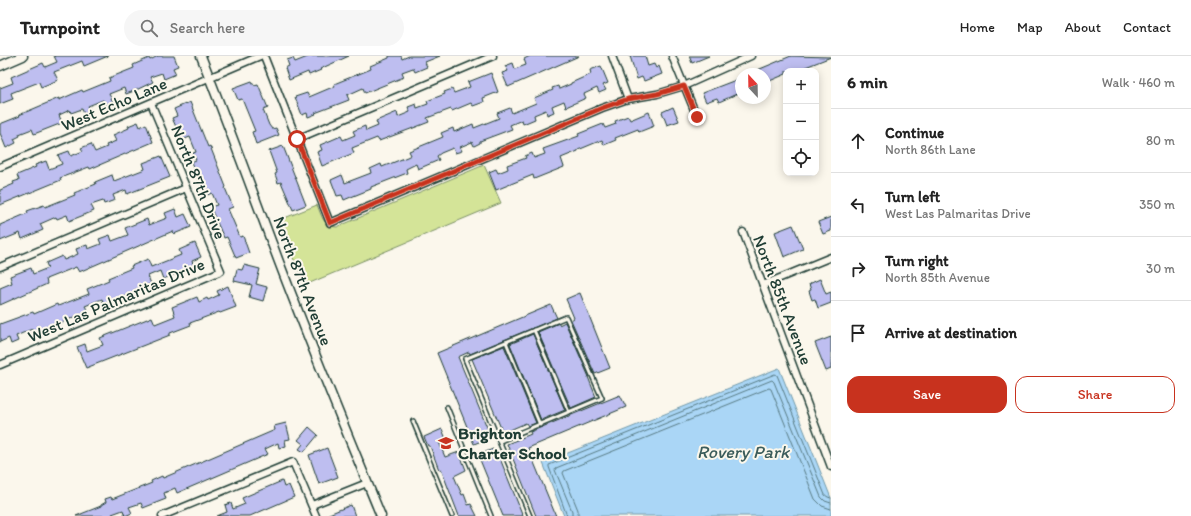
<!DOCTYPE html>
<meta charset="utf-8">
<style>
body{margin:0;font-family:Itim,sans-serif;background:#f6f6f6;color:#222}
.controls{position:absolute;right:12px;top:12px;display:grid;overflow:hidden;border-radius:8px;box-shadow:0 2px 10px #0003}
.controls button{width:36px;height:36px;display:grid;place-items:center;padding:0;border:0;border-bottom:1px solid #e0e0e0;background:#fff;color:#222;font:20px sans-serif}
.compass{position:absolute;left:735px;top:12px;width:36px;height:36px;border-radius:50%;background:#fff;box-shadow:0 2px 10px #0003;rotate:338deg}
.stop{position:absolute;width:12px;height:12px;margin:-9px;border:3px solid #c8321e;border-radius:50%;background:#fff}
.stop.end{background:#c8321e;border-color:#fff;box-shadow:0 1px 4px #0008}
.list{margin:0;padding:0;list-style:none}
h2{display:flex;justify-content:space-between;align-items:center;height:52px;margin:0;padding:0 16px;font-size:17px}
h2 small{font-size:13px;font-weight:400;color:#767676}
.list li{display:grid;grid-template-columns:26px 1fr auto;gap:12px;align-items:center;box-sizing:border-box;height:64px;padding:0 16px;border-top:1px solid #e0e0e0}
.list b{display:block;font-size:15px;white-space:nowrap}
.list p{margin:0;font-size:13px;white-space:nowrap;color:#767676}
.list em{font-size:13px;font-style:normal;color:#767676}
.actions{display:flex;gap:8px;padding:12px 16px}
.actions a{flex:1;padding:9px 0;border:1px solid #c8321e;border-radius:12px;text-align:center;font-size:14px;color:#c8321e}
.actions .main{background:#c8321e;color:#fff}
.icon{flex:none;width:22px;height:22px;fill:none;stroke:currentColor;stroke-width:2;stroke-linecap:round;stroke-linejoin:round}
.map{position:relative;flex:none;width:831px;height:460px;overflow:hidden}
header{display:flex;align-items:center;gap:24px;box-sizing:border-box;height:56px;padding:0 20px;background:#fff;border-bottom:1px solid #e0e0e0}
header strong{font-size:19px}
nav{display:flex;gap:22px;margin-inline-start:auto;font-size:14px}
.search{width:280px;height:36px;background:#f6f6f6;display:flex;align-items:center;gap:10px;box-sizing:border-box;padding:0 14px;border-radius:22px;color:#767676;font-size:15px}
main{display:flex}
aside{flex:1;background:#fff}
.map>svg:first-child{display:block}
</style>
<header>
<strong>Turnpoint</strong>
<div class="search"><svg class="icon" aria-label="search" viewBox="0 0 24 24"><circle cx="10" cy="10" r="6"/><path d="M15 15l6 6"/></svg>Search here</div>
<nav><a>Home</a><a>Map</a><a>About</a><a>Contact</a></nav>
</header>
<main>
<div class="map">
<svg width="831" height="460" viewBox="0 0 831 460">
<rect width="100%" height="100%" fill="#fbf7ec"/>
<filter id="ink" filterUnits="userSpaceOnUse"><feTurbulence type="fractalNoise" baseFrequency=".025" numOctaves="2"/><feDisplacementMap in="SourceGraphic" scale="8" xChannelSelector="R" yChannelSelector="G"/><feConvolveMatrix kernelMatrix="1 2 1 2 8 2 1 2 1" color-interpolation-filters="sRGB"/></filter>
<g filter="url(#ink)">
<path fill="#d4e498" stroke="#7a9066" d="M484,109L501,147L305,229L277,165L317,149C322,160 323,171 337,171Z"/>
<polygon fill="#aad6f6" stroke="#7299a8" points="779,312 831,442 831,460 564,460 543,407"/>
<g fill="none" stroke-linecap="round" stroke-linejoin="round">
<g stroke="#577a82" stroke-width="1">
<polyline points="567,460 549,411 549,409 775,318 777,319 825,439 828,441 831,442"/>
<polyline points="572,460 572,455 555,414 556,412 772,324 774,326 821,441 825,445 831,447"/>
<polyline points="578,460 578,454 563,417 564,415 769,332 771,333 815,443 822,450 831,453"/>
</g>
</g>
<g fill="#bebef0" stroke="#1f3d34">
<polygon points="54,0 108,0 84,10 82,5 54,16 58,24 41,31 39,26 11,37 13,43 0,48 0,32 13,27 11,21 43,7 45,11 57,6"/>
<polygon points="158,0 174,0 178,10 173,12 176,18 164,23 162,17 150,21 153,26 134,35 126,38 124,32 109,38 113,46 105,49 103,44 88,50 91,56 84,58 82,53 71,57 70,54 59,59 62,67 34,78 32,73 19,78 20,80 14,83 16,87 6,92 0,77 0,68 20,60 19,59 59,42 59,44 82,34 83,36 110,25 109,22 134,12 133,9 149,2 150,4"/>
<polygon points="310,0 349,0 320,13 321,14 309,19 308,16 289,24 285,12 289,10 287,4 293,2 295,6"/>
<polygon points="389,0 401,0 402,3 409,0 440,0 425,6 427,11 415,16 413,12 402,16 404,21 365,37 363,32 352,37 347,39 349,44 315,57 316,58 308,61 307,57 302,59 295,41 307,37 309,41 335,30 334,28 371,13 370,10 389,2"/>
<polygon points="530,0 579,0 508,31 502,17 508,15 505,10 513,7 515,13 526,9 524,3"/>
<polygon points="630,0 645,0 648,10 654,8 656,12 659,10 662,18 644,25 642,21 637,23"/>
<polygon points="689,0 709,0 692,7"/>
<polygon points="791,0 831,1 803,12 803,13 799,15 786,15 786,18 765,27 765,18 748,18"/>
<polygon points="601,10 608,27 603,29 606,34 599,37 597,32 584,38 586,42 566,51 564,45 552,50 554,56 547,59 546,54 534,59 535,63 523,68 522,64 510,69 512,73 480,85 480,87 474,90 472,86 460,91 462,95 455,97 453,92 441,97 437,100 439,104 418,113 416,108 406,113 407,117 371,131 371,133 351,141 344,144 342,139 337,140 331,124 342,119 345,127 371,117 370,113 381,108 382,111 407,101 411,99 409,95 443,81 441,77 453,72 454,76 473,68 474,72 499,62 497,57 510,52 512,57 536,47 534,42 553,34 552,32 558,30 559,33 571,28 571,27 591,18 590,14"/>
<polygon points="491,17 498,36 483,42 484,46 473,50 471,47 452,55 451,53 427,62 429,66 416,71 379,85 377,82 352,92 354,97 322,110 317,96 322,94 320,89 341,80 343,84 355,79 353,75 365,70 366,75 378,70 376,65 397,56 398,61 410,56 408,51 416,48 417,52 428,48 427,45 445,38 444,36 452,33 454,37 470,31 468,26"/>
<polygon points="741,22 741,36 719,46 717,42 706,46 702,37"/>
<polygon points="252,25 254,29 258,28 268,52 263,54 269,69 272,73 276,72 279,79 256,88 252,76 255,75 242,43 238,44 233,32"/>
<polygon points="190,46 208,91 210,90 226,131 225,132 233,151 228,153 240,181 243,180 249,197 236,202 227,181 224,182 210,151 217,149 212,137 205,140 191,106 196,104 193,97 196,96 190,81 182,84 172,62 177,60 174,53"/>
<polygon points="673,51 679,65 667,69 662,56"/>
<polygon points="649,56 654,70 639,76 638,73 615,82 616,84 604,89 602,84 578,94 578,95 561,102 564,111 534,123 533,119 496,134 489,116 496,113 498,117 508,113 507,109 526,102 525,100 532,97 534,102 545,98 543,93 579,80 578,78 603,68 605,72 616,68 615,65 628,60 630,64"/>
<polygon points="138,66 140,71 146,68 153,86 90,113 89,111 60,122 61,124 0,149 0,134 14,128 13,126 19,124 17,119 36,111 35,109 46,105 49,113 62,108 58,99 69,95 71,100 83,95 81,92 91,88 95,96 107,91 106,89 116,85 113,79 129,72 128,70"/>
<polygon points="283,90 306,149 293,154 281,126 278,127 275,118 277,117 269,95"/>
<polygon points="161,100 170,121 127,138 126,134 113,139 115,144 104,148 103,145 91,149 94,155 69,165 67,159 57,163 56,161 40,168 43,174 22,183 20,177 0,185 0,169 28,157 27,155 44,149 45,151 75,139 74,137 96,128 95,126 112,119 114,125 145,113 143,107"/>
<polygon points="175,153 178,161 185,158 191,171 174,178 173,175 79,216 76,211 46,223 47,228 0,249 0,232 12,227 10,220 31,212 33,218 48,212 46,207 62,200 64,204 78,198 76,193 87,189 88,193 101,188 99,183 110,179 112,185 128,179 125,172 147,163 149,169 167,162 165,157"/>
<polygon points="831,161 831,175 823,178 818,166"/>
<polygon points="793,169 803,193 784,201 775,176"/>
<polygon points="195,187 201,201 192,205 194,211 163,223 160,215 148,220 151,228 134,234 135,236 104,249 102,243 85,250 88,255 34,279 32,273 16,280 18,285 11,288 9,282 0,286 0,268 33,256 34,258 57,248 58,250 89,238 87,233 109,224 108,222 132,212 131,210 148,203 151,211 181,199 179,194"/>
<polygon points="244,209 260,213 256,228 267,231 263,245 249,241 252,229 234,225 237,213 242,214"/>
<polygon points="820,223 826,238 831,236 831,247 818,252 815,243 812,244 809,235 811,234 809,228"/>
<polygon points="228,230 236,251 220,257 219,256 190,267 191,269 170,277 170,279 86,312 77,291 85,288 87,295 103,289 100,282 152,261 155,268 175,260 172,251 197,241 199,246 207,242 208,244 219,239 217,235"/>
<polygon points="580,237 610,312 595,318 571,264 574,262 566,243"/>
<polygon points="551,249 557,262 470,298 469,296 458,301 491,381 474,388 437,297"/>
<polygon points="565,266 589,321 588,321 596,341 571,352 538,276 559,267 559,269"/>
<polygon points="533,278 565,354 541,364 510,288"/>
<polygon points="831,281 831,313 826,315 815,287"/>
<polygon points="504,290 536,367 528,370 526,367 503,377 472,303"/>
<polygon points="620,339 626,351 528,392 556,460 536,460 507,388 531,378 530,376"/>
<polygon points="286,367 290,383 285,384 286,390 279,392 278,387 265,393 268,398 177,437 175,432 164,437 166,443 143,452 141,447 129,451 132,457 125,460 123,454 112,458 113,460 76,460 101,450 101,449 106,446 105,443 111,441 112,443 152,427 151,425 162,420 163,422 203,405 275,374 274,370"/>
<polygon points="309,371 318,379 304,396 299,393 303,388 298,384"/>
<polygon points="442,373 446,383 439,386 445,401 459,396 466,414 454,420 462,439 464,438 468,449 471,448 477,460 459,460 441,413 439,414 430,390 428,390 424,381"/>
<polygon points="327,392 338,421 319,428 309,399"/>
<polygon points="493,393 494,396 497,395 523,460 503,460 478,399"/>
<polygon points="282,425 284,431 289,429 294,441 250,460 217,460 227,456 225,449 231,447 233,453 245,448 242,442"/>
<polygon points="351,449 355,460 324,460"/>
</g>
<g fill="none" stroke-linecap="round" stroke-linejoin="round">
<defs>
<g id="lane">
<polyline points="534,274 569,356"/>
<polyline points="506,286 540,369"/>
<polyline points="447,351 491,460"/>
<polyline points="413,365 452,460"/>
<polyline points="500,385 602,342 566,261 465,303 530,460"/>
</g>
<g id="street">
<polyline points="264,0 330,167 602,52 628,43 657,38 684,30 751,0"/>
<polyline points="612,0 628,43"/>
<polyline points="672,0 697,61"/>
<polyline points="297,83 493,0"/>
<polyline points="0,111 260,0"/>
<polyline points="743,176 831,411"/>
<polyline points="0,211 186,132"/>
<polyline points="763,229 831,201"/>
<polyline points="0,309 221,215 151,47"/>
<polyline points="312,449 367,427"/>
<polyline points="162,460 293,406 316,460"/>
</g>
<g id="secondary">
<path d="M201,0C226,63 249,126 273,190C307,281 344,370 381,460"/>
<polyline points="0,10 23,0"/>
</g>
</defs>
<use href="#lane" stroke="#1f3d34" stroke-width="6"/>
<use href="#street" stroke="#1f3d34" stroke-width="9"/>
<use href="#secondary" stroke="#1f3d34" stroke-width="11"/>
<use href="#lane" stroke="#fbf7ec" stroke-width="3"/>
<use href="#street" stroke="#fbf7ec" stroke-width="6"/>
<use href="#secondary" stroke="#fbf7ec" stroke-width="8"/>
</g>
</g>
<g fill="none" stroke-linecap="round" stroke-linejoin="round" filter="url(#ink)">
<polyline stroke="#c8321e" stroke-width="5" points="297,83 330,167 602,52 628,43 657,38 684,30 697,61"/>
</g>
<defs>
<symbol id="school-bare" viewBox="-9 -9 18 18"><path d="M0-5L7-2L0 1L-7-2ZM-4 1L0 2.5L4 1V4Q0 6-4 4Z" fill="#c8321e" stroke="#fbf7ec" stroke-width="2.5" paint-order="stroke"/></symbol>
</defs>
<g fill-rule="evenodd">
<use href="#school-bare" x="435" y="376" width="22" height="22"/>
</g>
<g text-anchor="middle" dominant-baseline="central" stroke-width="4" stroke-linejoin="round" paint-order="stroke">
<g font-size="17" fill="#1f3d34" stroke="#fbf7ec">
<text transform="translate(114 48) rotate(-23)">West Echo Lane</text>
<text transform="translate(199 126) rotate(68)">North 87th Drive</text>
<text transform="translate(303 225) rotate(69)">North 87th Avenue</text>
<text transform="translate(116 244) rotate(-23)">West Las Palmaritas Drive</text>
<text transform="translate(783 244) rotate(69)">North 85th Avenue</text>
</g>
<g font-size="17" font-weight="bold" fill="#1f3d34" stroke="#fbf7ec" text-anchor="start">
<text x="458" y="377">Brighton<tspan x="458" dy="20">Charter School</tspan></text>
</g>
<g font-size="18" font-style="italic" fill="#3b5c5b" stroke="#fbf7ec">
<text x="743" y="396">Rovery Park</text>
</g>
</g>
</svg>
<div class="controls">
<button>+</button>
<button>−</button>
<button><svg class="icon" aria-label="locate" viewBox="0 0 24 24"><circle cx="12" cy="12" r="6"/><path d="M12 2v4M12 18v4M2 12h4M18 12h4"/></svg></button>
</div>
<svg class="compass" viewBox="-18 -18 36 36"><path d="M0-13l5 13h-10z" fill="#e53935"/><path d="M0 13l5-13h-10z" fill="#767676"/></svg>
<div class="stop" style="left:297px;top:83px"></div>
<div class="stop end" style="left:697px;top:61px"></div>
</div>
<aside>
<h2>6 min<small>Walk · 460 m</small></h2>
<ul class="list">
<li><svg class="icon" aria-label="ahead" viewBox="0 0 24 24"><path d="M12 20V5M6 11l6-6 6 6"/></svg><div><b>Continue</b><p>North 86th Lane</p></div><em>80 m</em></li>
<li><svg class="icon" aria-label="left" viewBox="0 0 24 24"><path d="M17 20v-9H6M10 6l-5 5 5 5"/></svg><div><b>Turn left</b><p>West Las Palmaritas Drive</p></div><em>350 m</em></li>
<li><svg class="icon" aria-label="right" viewBox="0 0 24 24"><path d="M7 20v-9h11M14 6l5 5-5 5"/></svg><div><b>Turn right</b><p>North 85th Avenue</p></div><em>30 m</em></li>
<li><svg class="icon" aria-label="arrive" viewBox="0 0 24 24"><path d="M6 21V4h12l-3 4 3 4H6"/></svg><div><b>Arrive at destination</b></div></li>
</ul>
<div class="actions"><a class="main">Save</a><a>Share</a></div>
</aside>
</main>
